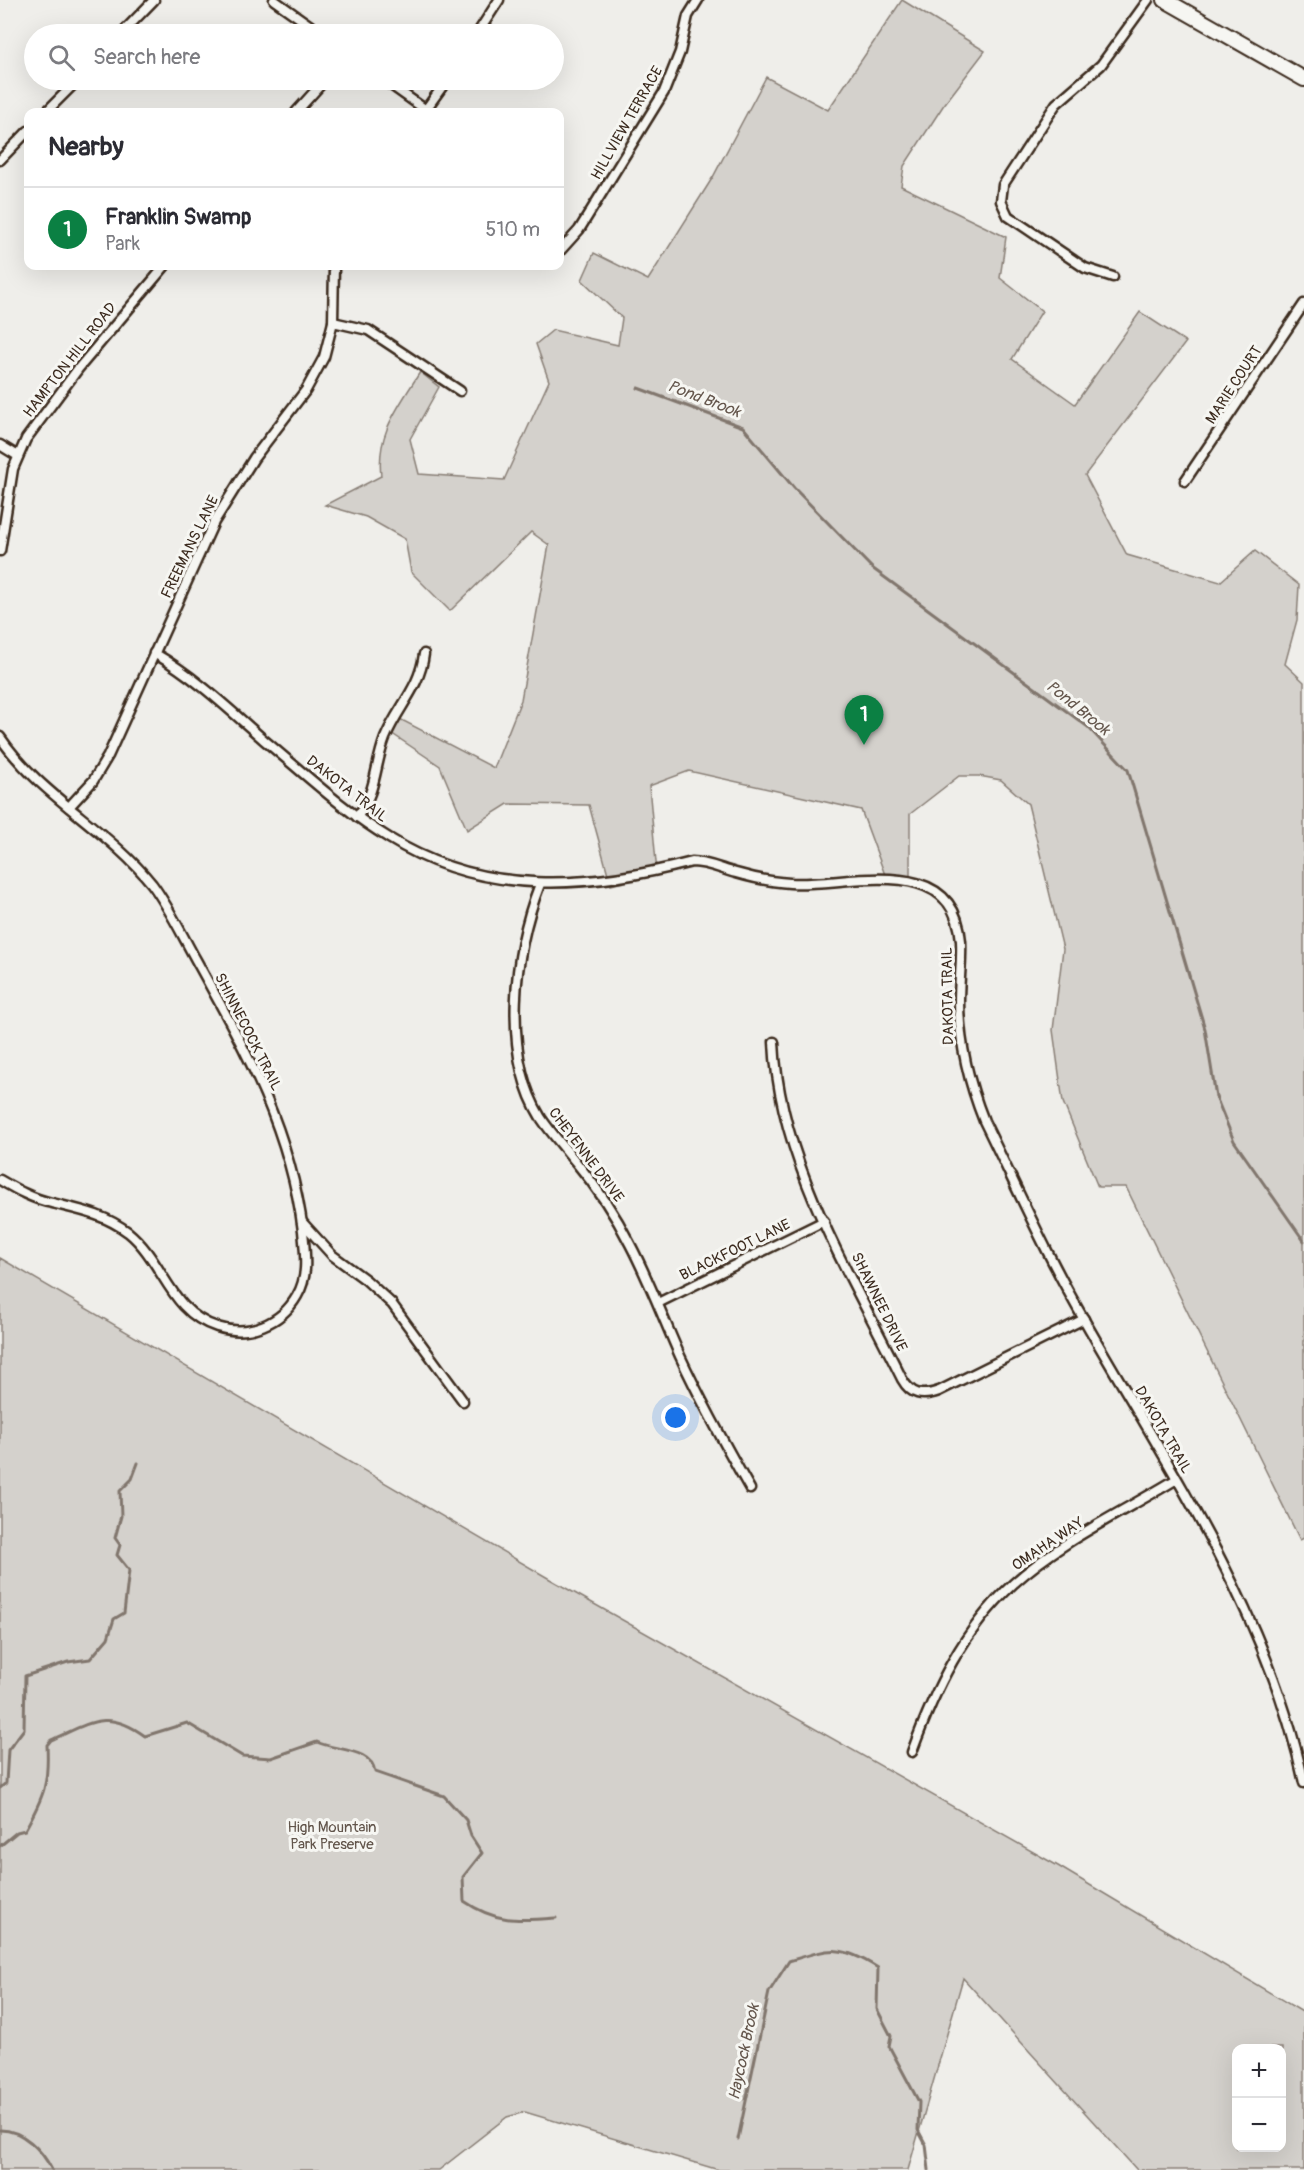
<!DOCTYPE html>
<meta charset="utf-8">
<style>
body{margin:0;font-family:Pangolin,sans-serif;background:#f2f2f3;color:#2b2b33}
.controls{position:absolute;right:18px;bottom:18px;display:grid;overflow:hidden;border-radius:12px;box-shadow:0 6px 24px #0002}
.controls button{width:54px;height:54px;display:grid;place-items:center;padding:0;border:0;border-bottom:2px solid #e1e1e2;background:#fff;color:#2b2b33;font:30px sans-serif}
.you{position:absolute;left:676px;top:1418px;width:21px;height:21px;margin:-15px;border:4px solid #fff;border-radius:50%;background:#1a73e8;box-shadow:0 0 0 9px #1a73e833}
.badge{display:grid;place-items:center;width:39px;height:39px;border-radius:50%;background:#0b8043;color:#fff;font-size:20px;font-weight:700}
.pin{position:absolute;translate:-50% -50px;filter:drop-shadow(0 2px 3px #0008)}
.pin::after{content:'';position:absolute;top:32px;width:21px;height:18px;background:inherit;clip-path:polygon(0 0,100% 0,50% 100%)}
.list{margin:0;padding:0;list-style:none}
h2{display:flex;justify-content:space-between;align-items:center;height:78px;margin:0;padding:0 24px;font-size:26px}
h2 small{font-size:20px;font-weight:400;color:#7c7c81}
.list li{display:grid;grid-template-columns:39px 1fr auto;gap:18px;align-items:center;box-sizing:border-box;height:84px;padding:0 24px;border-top:2px solid #e1e1e2}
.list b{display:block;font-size:22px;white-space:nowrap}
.list p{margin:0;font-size:20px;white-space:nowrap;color:#7c7c81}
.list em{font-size:20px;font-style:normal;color:#7c7c81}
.icon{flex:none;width:33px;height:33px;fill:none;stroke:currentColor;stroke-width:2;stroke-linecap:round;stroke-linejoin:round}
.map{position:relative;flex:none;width:1304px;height:2170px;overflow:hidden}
.search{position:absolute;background:#fff;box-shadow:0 6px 24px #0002;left:24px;top:24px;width:540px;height:66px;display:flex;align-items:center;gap:15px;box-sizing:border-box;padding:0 21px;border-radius:33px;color:#7c7c81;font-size:22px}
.panel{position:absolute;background:#fff;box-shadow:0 6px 24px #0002;left:24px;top:108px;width:540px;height:162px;border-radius:12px}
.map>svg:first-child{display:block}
</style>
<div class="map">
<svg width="1304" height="2170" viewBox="0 0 1304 2170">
<rect width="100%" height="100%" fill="#efeeea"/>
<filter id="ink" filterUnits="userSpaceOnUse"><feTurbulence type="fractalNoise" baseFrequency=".0167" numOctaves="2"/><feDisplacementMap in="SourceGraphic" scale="12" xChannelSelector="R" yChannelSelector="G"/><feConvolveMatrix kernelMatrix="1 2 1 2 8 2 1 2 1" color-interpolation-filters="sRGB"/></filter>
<g filter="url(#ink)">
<g fill="#d4d1cc" stroke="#887e75" stroke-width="1.5" fill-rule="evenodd">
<path d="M902,0L985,51L943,106L904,166L901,186L1006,237L1000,278L1042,311L1012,359L1075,404L1140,312L1186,342L1085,475L1127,555L1220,582L1255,551L1299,585L1297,620L1285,664L1304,682V1538L1300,1540L1126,1187H1098L1063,1102L1053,1030L1063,949L1028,804L1001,780L979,776H959L910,814V881L888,883L861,810L689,771L649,786L657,873L611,885L589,805L508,804L467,830L440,766L391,733L398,718L494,768L521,700L549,545L531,532L450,611L411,572L405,539L366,517L325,505L381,476C376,433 398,408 420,372L439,387L410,439L419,474L504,480L549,381L536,344L553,330L618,345L622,318L582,280L594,253L648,280L713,177L766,77L828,110Z"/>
<path d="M0,1258L548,1578L1058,1866L1304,2013V2170H1137L963,1978L908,2170H719L525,2112L507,2117L439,2170H0ZM1282,2048V2148H1236V2048Z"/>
</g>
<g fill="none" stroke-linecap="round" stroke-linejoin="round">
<g stroke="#81766d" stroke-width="3">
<polyline points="638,388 743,427 794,488 872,568 1088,727 1128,770 1205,1029 1216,1097 1234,1141 1304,1241"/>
<polyline points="0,1788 6,1783 8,1750 24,1729 25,1676 68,1662 90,1659 108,1638 114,1619 124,1613 129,1570 117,1555 120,1545 115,1538 121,1516 120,1491 132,1479 138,1463"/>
<path d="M0,1846L17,1832L25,1830C44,1796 49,1784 47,1745L51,1740C90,1723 107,1708 145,1736L187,1723L242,1756L271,1758L317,1742C336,1751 372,1748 375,1772L444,1796L466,1820L471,1836L482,1853L463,1877L464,1901C496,1923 518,1921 556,1918"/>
<path d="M0,2130C23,2130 42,2150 52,2170"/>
<path d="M738,2139L769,1992L789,1961C831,1948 841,1944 878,1968L877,2009L891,2036L889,2046L919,2102L918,2130L926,2145L929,2170"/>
</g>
<defs>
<g id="street">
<polyline points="274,0 322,34"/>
<polyline points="121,34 154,0"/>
<polyline points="477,34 499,0"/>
<polyline points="384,80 426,110"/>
<polyline points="46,112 78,80"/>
<polyline points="296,112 325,80"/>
<polyline points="424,112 447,80"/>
<polyline points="0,160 28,131"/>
<polyline points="560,251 579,230 664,92 680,52 688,16 698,0"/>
<polyline points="1113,277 1085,268 1008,216 1001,201 1003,185 1056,104 1101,65 1148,0"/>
<polyline points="333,322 368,330 460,391"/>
<polyline points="0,445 18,456"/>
<polyline points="1185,481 1304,304"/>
<polyline points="0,551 13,469 26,439 78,369 165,266"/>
<path d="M154,653C194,676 229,709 264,740C305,774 344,811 389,838C483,897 589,889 692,862C707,862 721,869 736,873C753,878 772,882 790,883C847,887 954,850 961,941C962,961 959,981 959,1001C959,1043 968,1081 984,1121C1017,1188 1048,1258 1086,1323C1170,1470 1269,1615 1304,1783"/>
<path d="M0,737C40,796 108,829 152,884C169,907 182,935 196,960C245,1049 290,1128 303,1231C305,1253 309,1276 297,1296C281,1324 248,1337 217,1327C169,1312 164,1261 128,1232C104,1214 80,1210 52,1203C33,1199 17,1190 0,1180"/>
<polyline points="69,807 93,781 108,756 214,522 254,458 306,390 324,357 333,322 334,266"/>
<path d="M357,817C377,791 374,767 385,738C397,708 420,688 424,654"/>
<path d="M540,884C514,950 501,1054 541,1118C551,1133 563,1146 575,1161C596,1186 615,1214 630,1244C649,1280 663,1318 680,1356C701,1401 725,1445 750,1489"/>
<path d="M774,1042C779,1162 850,1273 902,1379C911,1395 922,1397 939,1391L1084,1319"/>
<polyline points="302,1222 332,1255 366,1280 392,1304 463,1401"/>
<polyline points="658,1303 824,1221"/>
<path d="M912,1752C935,1689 963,1630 1013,1584C1060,1541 1121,1513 1175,1480"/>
</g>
<polyline id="primary" points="1165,0 1304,79"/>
</defs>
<use href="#street" stroke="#3b2a1e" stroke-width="13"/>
<use href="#primary" stroke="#3b2a1e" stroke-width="18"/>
<use href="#street" stroke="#f6f6f2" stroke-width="8"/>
<use href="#primary" stroke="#f6f6f2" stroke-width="14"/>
</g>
</g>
<g text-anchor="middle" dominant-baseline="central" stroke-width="6" stroke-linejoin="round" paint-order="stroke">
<g font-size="15" fill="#3b2a1e" stroke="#f6f6f2">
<text transform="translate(627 123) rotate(-60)">HILLVIEW TERRACE</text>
<text transform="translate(70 360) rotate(-52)">HAMPTON HILL ROAD</text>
<text transform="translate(1234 385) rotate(-57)">MARIE COURT</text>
<text transform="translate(190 547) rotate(-64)">FREEMANS LANE</text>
<text transform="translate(347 789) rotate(38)">DAKOTA TRAIL</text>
<text transform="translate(948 996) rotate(-91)">DAKOTA TRAIL</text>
<text transform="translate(248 1032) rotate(63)">SHINNECOCK TRAIL</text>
<text transform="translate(586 1155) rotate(53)">CHEYENNE DRIVE</text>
<text transform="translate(735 1250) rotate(-26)">BLACKFOOT LANE</text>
<text transform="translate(879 1302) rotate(64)">SHAWNEE DRIVE</text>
<text transform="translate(1163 1430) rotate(60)">DAKOTA TRAIL</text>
<text transform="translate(1048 1544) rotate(-34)">OMAHA WAY</text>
</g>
<g font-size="15" fill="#61544a" stroke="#f6f6f2">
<text x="332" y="1827">High Mountain<tspan x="332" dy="17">Park Preserve</tspan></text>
</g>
<g font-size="16" font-style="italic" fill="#64564c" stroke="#f6f6f2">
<text transform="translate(704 399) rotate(21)">Pond Brook</text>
<text transform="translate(1078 708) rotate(39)">Pond Brook</text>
<text transform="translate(744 2052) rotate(-78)">Haycock Brook</text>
</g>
</g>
</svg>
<div class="controls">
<button>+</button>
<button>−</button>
</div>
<div class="you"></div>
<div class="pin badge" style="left:864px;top:745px">1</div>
<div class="search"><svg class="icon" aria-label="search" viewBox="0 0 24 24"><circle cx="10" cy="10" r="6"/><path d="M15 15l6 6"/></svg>Search here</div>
<section class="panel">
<h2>Nearby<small></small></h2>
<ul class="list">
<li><span class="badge">1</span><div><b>Franklin Swamp</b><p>Park</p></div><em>510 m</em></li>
</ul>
</section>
</div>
